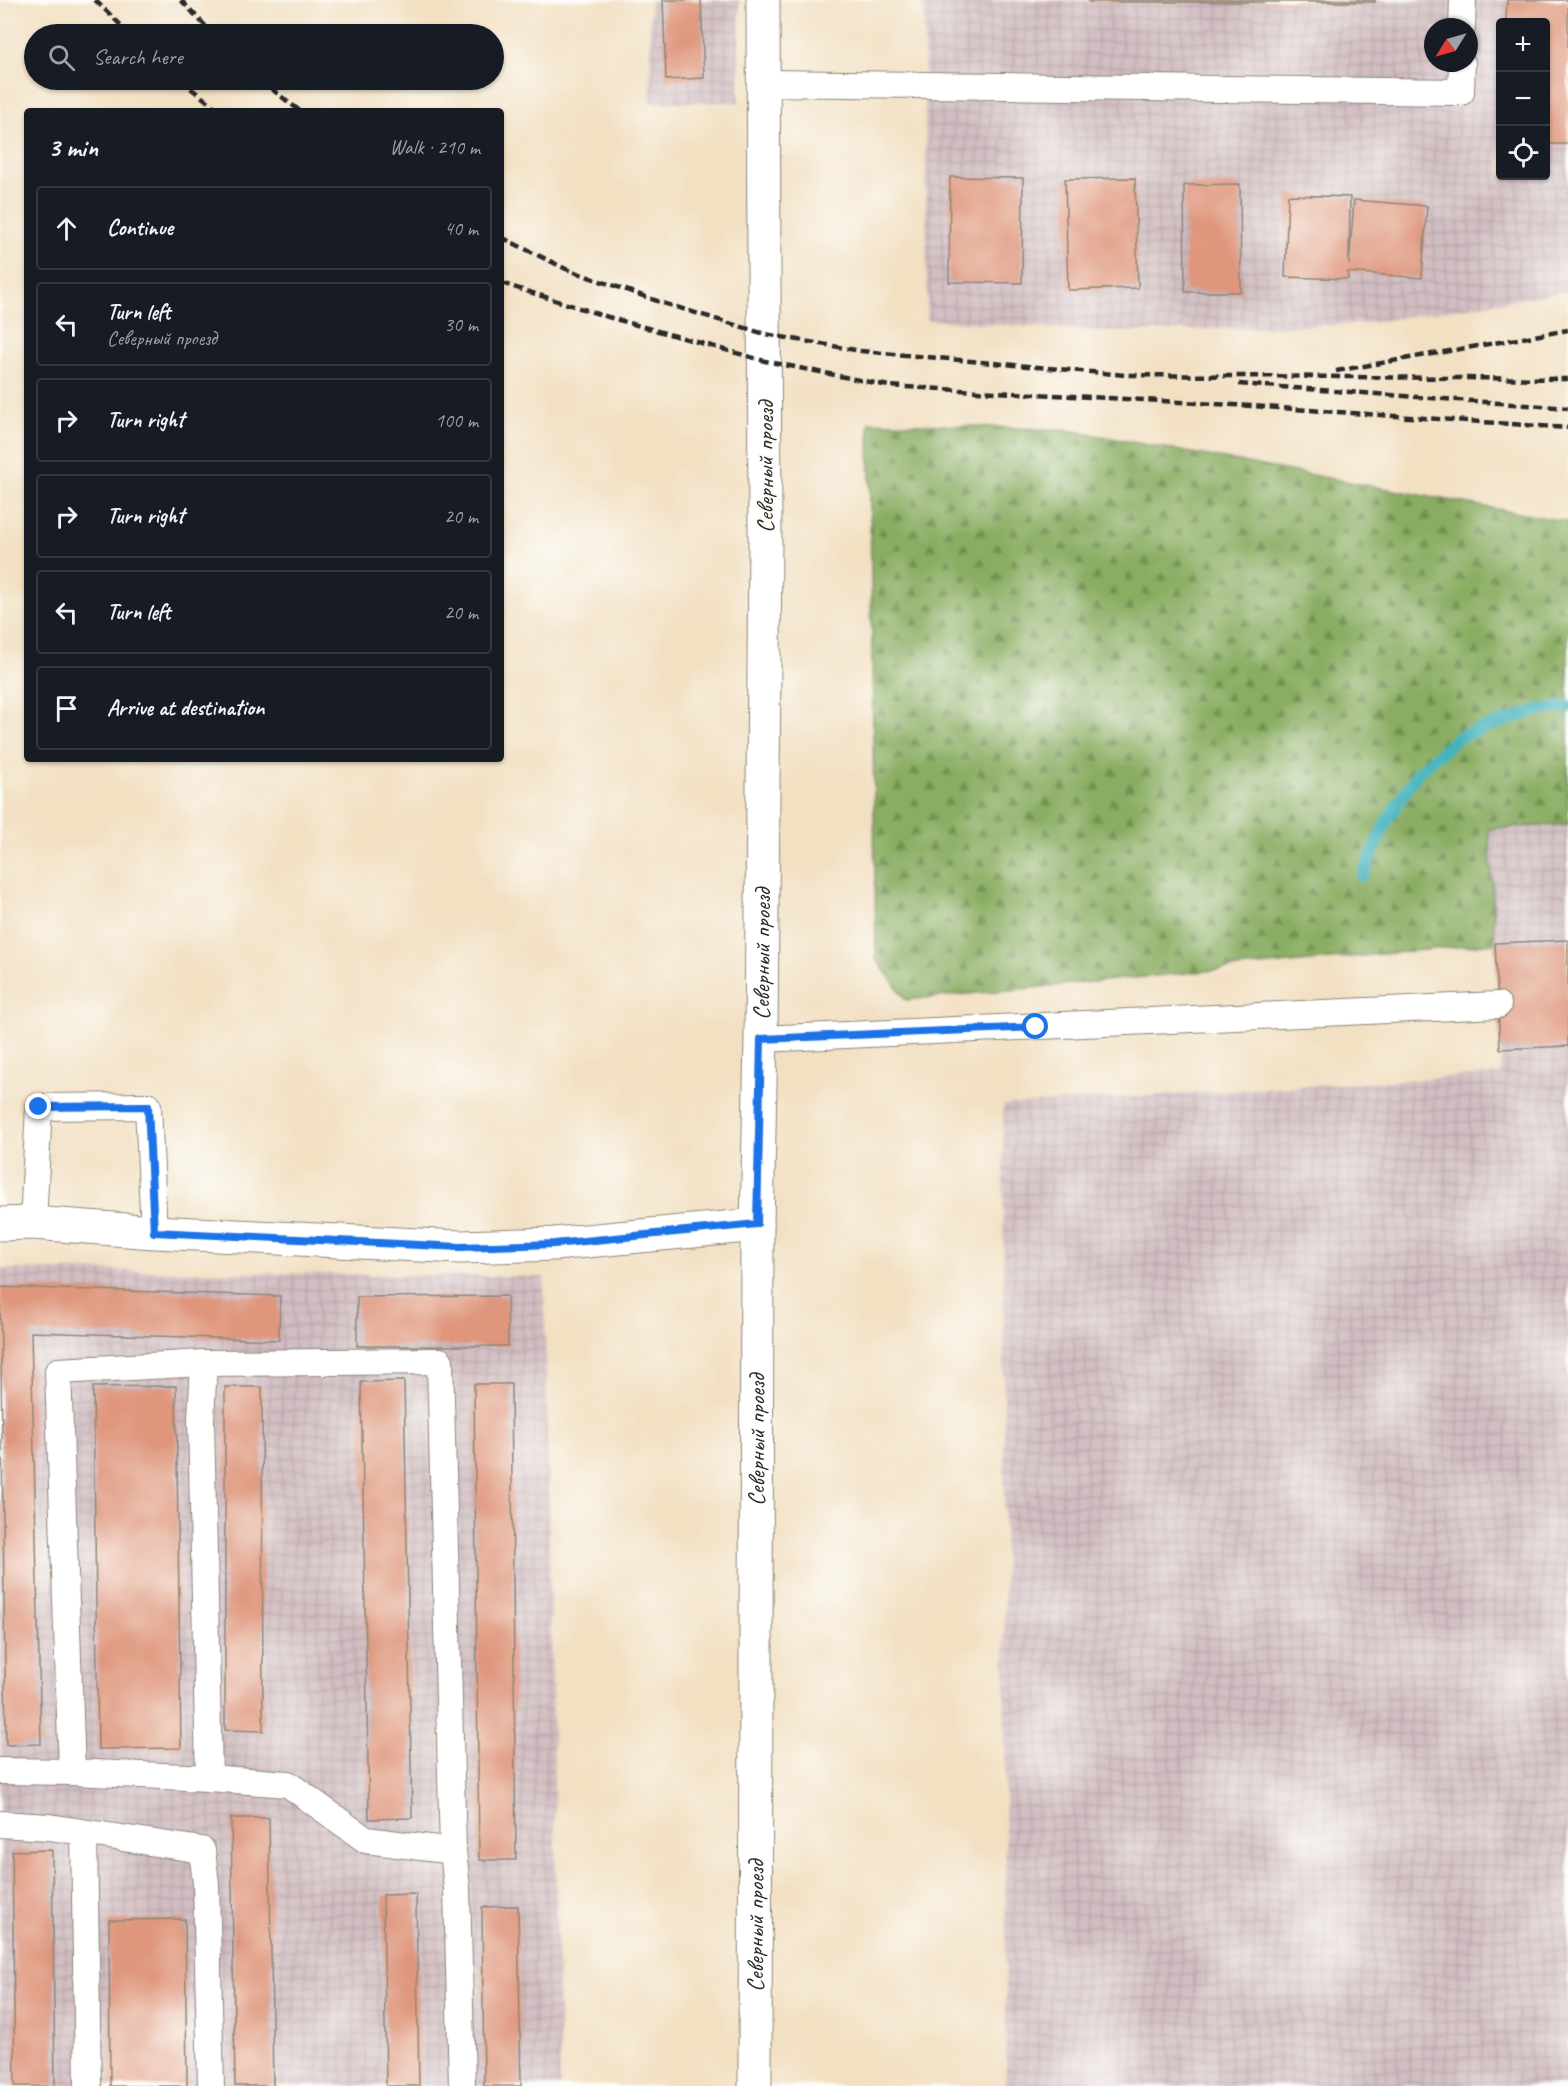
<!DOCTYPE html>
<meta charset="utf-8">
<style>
body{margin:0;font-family:Caveat,sans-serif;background:#20242c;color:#f1f3f6}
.controls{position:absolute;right:18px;top:18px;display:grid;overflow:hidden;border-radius:6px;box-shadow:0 2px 4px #0004}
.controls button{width:54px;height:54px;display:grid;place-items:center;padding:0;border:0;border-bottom:2px solid #363941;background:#171b24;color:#f1f3f6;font:30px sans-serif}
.compass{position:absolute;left:1424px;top:18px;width:54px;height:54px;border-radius:50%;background:#171b24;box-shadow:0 2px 4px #0004;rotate:233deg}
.stop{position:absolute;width:18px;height:18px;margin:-14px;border:4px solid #1a73e8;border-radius:50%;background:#fff}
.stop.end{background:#1a73e8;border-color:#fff;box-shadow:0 2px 6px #0008}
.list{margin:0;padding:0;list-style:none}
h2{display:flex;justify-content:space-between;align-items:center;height:78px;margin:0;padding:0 24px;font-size:26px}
h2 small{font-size:20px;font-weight:400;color:#9ea1a6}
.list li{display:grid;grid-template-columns:39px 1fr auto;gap:18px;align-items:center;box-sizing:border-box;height:84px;margin:0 12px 12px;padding:0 12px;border:2px solid #363941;border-radius:6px}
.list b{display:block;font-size:22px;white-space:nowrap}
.list p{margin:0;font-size:20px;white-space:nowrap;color:#9ea1a6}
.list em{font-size:20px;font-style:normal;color:#9ea1a6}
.icon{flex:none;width:33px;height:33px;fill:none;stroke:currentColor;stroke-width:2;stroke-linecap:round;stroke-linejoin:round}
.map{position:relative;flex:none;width:1568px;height:2086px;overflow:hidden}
.search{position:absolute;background:#171b24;box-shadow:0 2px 4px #0004;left:24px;top:24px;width:480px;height:66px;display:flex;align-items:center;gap:15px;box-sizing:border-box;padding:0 21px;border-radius:33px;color:#9ea1a6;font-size:22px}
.panel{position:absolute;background:#171b24;box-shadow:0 2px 4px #0004;left:24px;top:108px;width:480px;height:654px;border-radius:6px}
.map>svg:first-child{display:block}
</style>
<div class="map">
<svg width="1568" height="2086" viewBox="0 0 1568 2086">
<defs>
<pattern id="industrial-grid" width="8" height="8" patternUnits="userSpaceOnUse" patternTransform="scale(1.5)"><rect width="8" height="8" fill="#d2bec2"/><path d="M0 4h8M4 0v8" fill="none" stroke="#b4a3a7"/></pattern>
<pattern id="forest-firs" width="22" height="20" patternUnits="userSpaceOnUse" patternTransform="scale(1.5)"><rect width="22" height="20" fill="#89ad62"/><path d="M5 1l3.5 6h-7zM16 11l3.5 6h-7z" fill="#708d51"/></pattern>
</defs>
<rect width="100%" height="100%" fill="#fdfcf7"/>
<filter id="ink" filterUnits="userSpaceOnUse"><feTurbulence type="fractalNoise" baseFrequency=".0167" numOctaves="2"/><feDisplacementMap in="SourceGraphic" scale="12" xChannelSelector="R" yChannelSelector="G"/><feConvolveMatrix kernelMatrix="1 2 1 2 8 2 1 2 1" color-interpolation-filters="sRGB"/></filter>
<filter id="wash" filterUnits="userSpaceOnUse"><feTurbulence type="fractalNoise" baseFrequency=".008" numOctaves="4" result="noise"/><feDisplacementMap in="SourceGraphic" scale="24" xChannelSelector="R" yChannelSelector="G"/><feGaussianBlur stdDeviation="1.35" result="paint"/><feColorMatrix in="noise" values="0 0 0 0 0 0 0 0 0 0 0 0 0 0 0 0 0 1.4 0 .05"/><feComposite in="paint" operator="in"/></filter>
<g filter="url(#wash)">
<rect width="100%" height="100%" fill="#f2e0c3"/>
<g fill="url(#industrial-grid)" fill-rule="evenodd">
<rect x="650" y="0" width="89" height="102"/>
<path d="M924,0H1568V291L1360,324L1122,332L927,320ZM1500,22H1546V176H1500ZM1433,27H1469V63H1433Z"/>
<polygon points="1568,824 1568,2086 1006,2086 1003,1105 1501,1074 1489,828"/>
<polygon points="0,1269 544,1277 560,2086 0,2086"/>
</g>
<polygon fill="url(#forest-firs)" stroke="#5a6c46" stroke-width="1.5" points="869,422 1067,430 1568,522 1568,824 1489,829 1495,943 906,1000 876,959"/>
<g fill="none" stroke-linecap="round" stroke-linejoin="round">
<polyline stroke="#43b2bd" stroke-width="12" points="1362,876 1387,820 1418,772 1458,737 1538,710 1568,707"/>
</g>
<g id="blocks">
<g fill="#df967d">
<polygon points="663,0 701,0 704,78 666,80"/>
<rect x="1089" y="0" width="286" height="2"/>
<polygon points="1507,0 1568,0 1568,144 1546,144 1546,22 1506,22"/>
<polygon points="950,177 1023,178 1022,283 949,282"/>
<polygon points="1135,178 1138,288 1068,290 1065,179"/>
<polygon points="1240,184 1241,292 1185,292 1184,185"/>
<polygon points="1288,195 1350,197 1349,265 1354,200 1427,206 1422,278 1348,272 1348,279 1285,277"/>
<polygon points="1568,940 1568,1046 1500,1049 1495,943"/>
<polygon points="0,1287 280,1296 279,1340 31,1332 41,1744 6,1745"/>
<polygon points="507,1296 508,1346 357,1346 357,1297"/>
<polygon points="404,1381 412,1818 369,1819 361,1382"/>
<polygon points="474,1384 511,1384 516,1860 479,1860"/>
<polygon points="176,1386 181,1748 98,1749 93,1387"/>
<polygon points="225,1387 262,1387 263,1731 225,1730"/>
<polygon points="231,1818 269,1818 273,2086 235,2086"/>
<polygon points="52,1850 55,2086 15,2086 12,1851"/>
<polygon points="416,1894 419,2086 386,2086 383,1895"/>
<polygon points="518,1906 521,2086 484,2086 482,1907"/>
<polygon points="185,1919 187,2086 110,2086 109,1920"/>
</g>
</g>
</g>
<g filter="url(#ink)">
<use href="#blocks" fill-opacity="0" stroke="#8e8677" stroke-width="1.5"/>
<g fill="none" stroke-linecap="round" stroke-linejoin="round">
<defs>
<g id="service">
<polyline points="1462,27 1463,0"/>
<polyline points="764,83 1461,92 1462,63"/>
<polyline points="761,1039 1498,1005"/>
<polyline points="33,1223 39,1107 148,1106 154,1232"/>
<polyline points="204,1363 201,1420 209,1778"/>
<polyline points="0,1771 72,1772 209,1778 288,1784 366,1840 453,1851 440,1361 204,1363 58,1371 72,1772"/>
<polyline points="0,1824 49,1827 202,1850 206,1884 211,2086"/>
<polyline points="84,1833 88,2086"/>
<polyline points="453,1851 457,1888 462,2086"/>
</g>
<polyline id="minor" points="0,1224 33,1223 154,1232 460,1247 554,1244 757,1225"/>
<g id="tertiary">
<path id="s1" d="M755,2086L757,1225L761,1039L765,538L763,0"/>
</g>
</defs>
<use href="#service" stroke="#8e8677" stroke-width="28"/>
<use href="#minor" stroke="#8e8677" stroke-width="35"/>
<use href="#tertiary" stroke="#8e8677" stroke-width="35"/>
<use href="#service" stroke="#fff" stroke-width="26"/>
<use href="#minor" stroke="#fff" stroke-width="33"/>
<use href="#tertiary" stroke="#fff" stroke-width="33"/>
<g stroke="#2b2b2b" stroke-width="4.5" stroke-dasharray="9 4.5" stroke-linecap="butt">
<polyline points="95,0 130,34"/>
<polyline points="181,0 213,34"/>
<polyline points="180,80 220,111"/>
<polyline points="260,80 300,111"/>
<polyline points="501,237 566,269 663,303 765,334 861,351 1125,375 1568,379"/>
<polyline points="501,283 608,317 765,361 889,386 1251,406 1568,428"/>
<polyline points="1336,371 1568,330"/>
<polyline points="1239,384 1568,408"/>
</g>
</g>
</g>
<g fill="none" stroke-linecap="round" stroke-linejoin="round" filter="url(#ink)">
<polyline stroke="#1a73e8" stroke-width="8" points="39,1107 148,1106 154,1232 460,1247 554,1244 757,1224 761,1039 1036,1027"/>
</g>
<g text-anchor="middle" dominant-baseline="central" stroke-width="4.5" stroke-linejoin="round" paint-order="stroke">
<g font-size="24" fill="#2b2b2b" stroke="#fdfcf7">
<text transform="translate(765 467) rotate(-90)">Северный проезд</text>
<text stroke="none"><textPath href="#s1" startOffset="1132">Северный проезд</textPath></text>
<text stroke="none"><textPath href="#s1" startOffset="646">Северный проезд</textPath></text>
<text stroke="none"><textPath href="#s1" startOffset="160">Северный проезд</textPath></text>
</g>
</g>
</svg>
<div class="controls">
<button>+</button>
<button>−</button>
<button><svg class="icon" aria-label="locate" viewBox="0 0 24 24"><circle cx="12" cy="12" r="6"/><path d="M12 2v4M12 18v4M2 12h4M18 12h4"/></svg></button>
</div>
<svg class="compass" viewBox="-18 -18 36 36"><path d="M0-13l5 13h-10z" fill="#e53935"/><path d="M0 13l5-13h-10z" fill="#9ea1a6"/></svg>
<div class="stop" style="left:1036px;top:1027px"></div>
<div class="stop end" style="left:39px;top:1107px"></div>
<div class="search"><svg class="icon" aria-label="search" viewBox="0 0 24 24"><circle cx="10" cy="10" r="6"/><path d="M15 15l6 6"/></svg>Search here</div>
<section class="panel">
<h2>3 min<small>Walk · 210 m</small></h2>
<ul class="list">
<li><svg class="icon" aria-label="ahead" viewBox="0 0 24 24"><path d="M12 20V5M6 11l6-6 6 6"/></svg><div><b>Continue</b></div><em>40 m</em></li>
<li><svg class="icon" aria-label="left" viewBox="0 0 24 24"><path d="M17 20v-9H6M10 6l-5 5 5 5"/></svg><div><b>Turn left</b><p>Северный проезд</p></div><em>30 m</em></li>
<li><svg class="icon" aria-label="right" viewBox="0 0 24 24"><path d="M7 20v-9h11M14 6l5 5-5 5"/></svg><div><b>Turn right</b></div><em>100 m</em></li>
<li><svg class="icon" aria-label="right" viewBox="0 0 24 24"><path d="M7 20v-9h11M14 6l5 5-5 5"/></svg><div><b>Turn right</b></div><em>20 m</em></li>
<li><svg class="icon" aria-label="left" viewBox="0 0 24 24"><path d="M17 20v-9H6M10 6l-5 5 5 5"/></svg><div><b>Turn left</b></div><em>20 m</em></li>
<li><svg class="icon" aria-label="arrive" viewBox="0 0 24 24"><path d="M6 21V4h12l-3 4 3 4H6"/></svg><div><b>Arrive at destination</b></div></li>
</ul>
</section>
</div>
